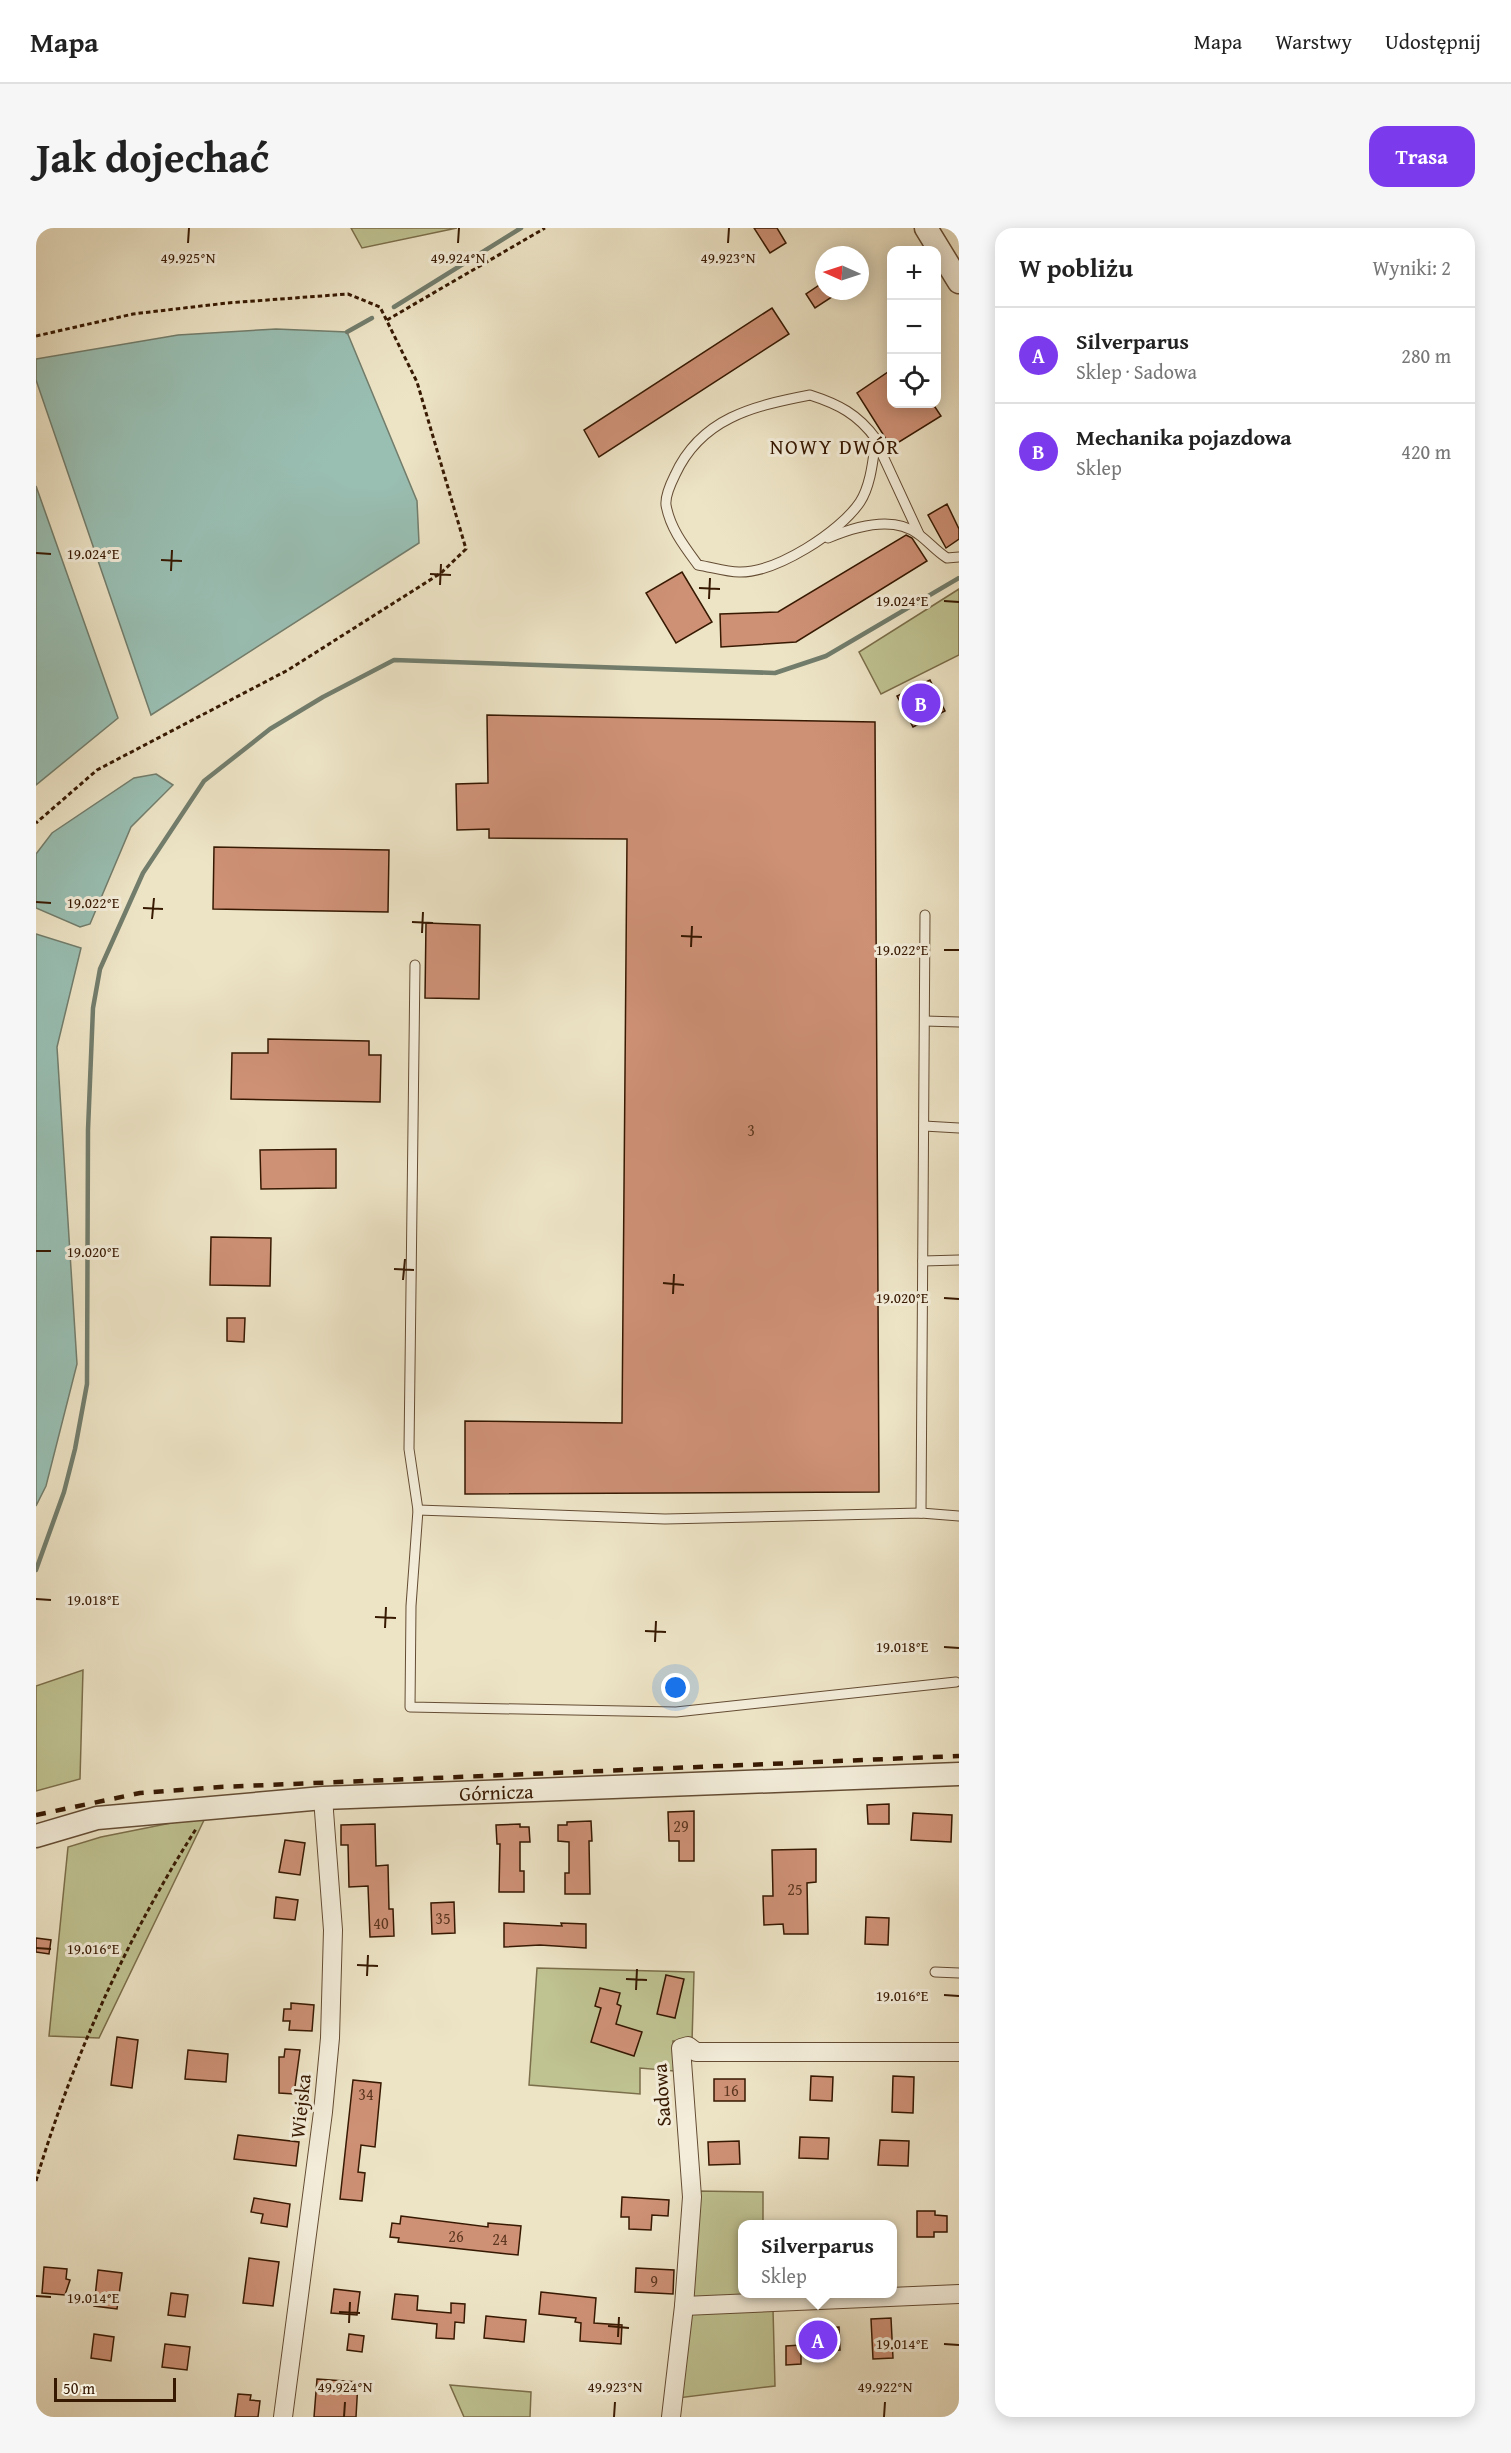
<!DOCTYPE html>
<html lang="pl">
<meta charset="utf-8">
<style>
body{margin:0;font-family:"Gentium Book Plus",serif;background:#f6f6f6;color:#222}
.controls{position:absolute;right:18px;top:18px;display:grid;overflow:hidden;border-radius:12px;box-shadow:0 3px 15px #0003}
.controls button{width:54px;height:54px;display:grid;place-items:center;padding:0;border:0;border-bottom:2px solid #e0e0e0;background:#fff;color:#222;font:30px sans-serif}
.compass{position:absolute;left:779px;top:18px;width:54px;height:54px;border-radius:50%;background:#fff;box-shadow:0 3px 15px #0003;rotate:273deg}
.scale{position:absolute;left:18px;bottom:15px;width:122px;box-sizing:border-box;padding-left:6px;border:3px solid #371902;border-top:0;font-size:16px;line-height:21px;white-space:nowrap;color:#371902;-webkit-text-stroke:4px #f3edda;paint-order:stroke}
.you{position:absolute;left:640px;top:1460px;width:21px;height:21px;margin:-15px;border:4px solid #fff;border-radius:50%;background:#1a73e8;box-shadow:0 0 0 9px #1a73e833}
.badge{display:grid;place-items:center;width:39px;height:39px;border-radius:50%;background:#7c3aed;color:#fff;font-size:20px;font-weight:700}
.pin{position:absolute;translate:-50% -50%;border:3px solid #fff;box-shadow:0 2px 6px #0006}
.popup{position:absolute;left:702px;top:1992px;width:159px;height:78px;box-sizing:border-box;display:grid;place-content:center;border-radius:12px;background:#fff;filter:drop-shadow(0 2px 4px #0005);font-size:20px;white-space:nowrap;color:#767676}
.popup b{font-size:22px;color:#222}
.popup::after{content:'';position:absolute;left:50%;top:100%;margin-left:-12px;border:12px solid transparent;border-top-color:#fff}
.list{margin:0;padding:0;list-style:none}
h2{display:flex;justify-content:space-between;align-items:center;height:78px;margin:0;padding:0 24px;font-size:26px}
h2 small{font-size:20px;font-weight:400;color:#767676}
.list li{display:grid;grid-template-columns:39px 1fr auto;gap:18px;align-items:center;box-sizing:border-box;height:96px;padding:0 24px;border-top:2px solid #e0e0e0}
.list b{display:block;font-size:22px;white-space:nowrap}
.list p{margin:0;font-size:20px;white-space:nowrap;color:#767676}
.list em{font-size:20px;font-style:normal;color:#767676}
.icon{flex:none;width:33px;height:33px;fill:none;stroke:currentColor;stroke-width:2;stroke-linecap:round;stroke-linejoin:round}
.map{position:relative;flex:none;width:923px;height:2189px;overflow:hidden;border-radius:18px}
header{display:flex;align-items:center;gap:36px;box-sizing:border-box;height:84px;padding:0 30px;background:#fff;border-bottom:2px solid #e0e0e0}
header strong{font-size:28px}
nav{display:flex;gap:33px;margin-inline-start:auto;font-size:21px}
.intro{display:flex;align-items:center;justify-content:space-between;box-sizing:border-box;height:144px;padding:0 36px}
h1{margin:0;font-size:42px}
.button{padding:15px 27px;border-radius:18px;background:#7c3aed;color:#fff;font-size:21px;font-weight:700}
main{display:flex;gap:36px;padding:0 36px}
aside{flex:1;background:#fff;border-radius:18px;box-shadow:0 3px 15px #0003}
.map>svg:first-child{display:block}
</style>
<header>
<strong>Mapa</strong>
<nav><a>Mapa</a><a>Warstwy</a><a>Udostępnij</a></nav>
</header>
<div class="intro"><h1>Jak dojechać</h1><a class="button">Trasa</a></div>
<main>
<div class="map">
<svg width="923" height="2189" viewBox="0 0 923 2189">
<rect width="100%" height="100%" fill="#ede4c6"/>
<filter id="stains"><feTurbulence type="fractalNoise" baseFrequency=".00333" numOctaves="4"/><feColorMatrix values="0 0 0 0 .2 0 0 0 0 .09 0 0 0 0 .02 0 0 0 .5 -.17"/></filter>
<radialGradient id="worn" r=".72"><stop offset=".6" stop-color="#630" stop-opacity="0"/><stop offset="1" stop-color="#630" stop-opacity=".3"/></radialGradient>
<g fill="#bfc291" stroke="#7b6e4a" stroke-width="1.5">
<polygon points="315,0 421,0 326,20"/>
<polygon points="923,361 923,427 845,466 823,424"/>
<polygon points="47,1442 44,1551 0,1563 0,1458"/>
<polygon points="170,1588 63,1810 13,1808 32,1619 65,1609"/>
<polygon points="501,1740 658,1744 656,1814 637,1813 638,1843 604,1840 604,1866 493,1857"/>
<polygon points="660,1963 727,1964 727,1996 707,1996 707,2066 728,2066 728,2069 658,2072 655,2064"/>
<polygon points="737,2081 739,2158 642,2170 651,2093 657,2084"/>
<polygon points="414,2157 495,2164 494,2189 428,2189"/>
</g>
<g fill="#99bfb3" stroke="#727d6c" stroke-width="1.5">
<polygon points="240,101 311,104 381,273 383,315 115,487 0,152 0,131 142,107"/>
<polygon points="0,258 82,490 0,557"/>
<polygon points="120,546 137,557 95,599 54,696 44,699 0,680 0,626 16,605 98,550"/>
<polygon points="0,706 45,720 21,819 41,1136 10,1258 0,1278"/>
</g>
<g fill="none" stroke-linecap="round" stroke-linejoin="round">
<g stroke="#727d6c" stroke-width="4.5">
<polyline points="358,79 485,0"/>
<polyline points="311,104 336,90"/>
<polyline points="0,1342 28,1264 39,1221 51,1156 52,902 57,780 64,741 107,645 168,553 234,501 287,469 358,432 739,445 790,428 923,350"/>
</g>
</g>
<g fill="#ce9176" stroke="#371902" stroke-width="1.5">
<polygon points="718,0 741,0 750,15 734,25"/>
<polygon points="788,54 788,63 805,63 779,80 770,66"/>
<polygon points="736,80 753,106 563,229 548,202"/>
<polygon points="855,142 855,176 897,176 905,188 855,219 821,165"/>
<polygon points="911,276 923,301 923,311 910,320 892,287"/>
<polygon points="870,307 876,310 891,333 760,414 685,419 684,386 742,384"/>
<polygon points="646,344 676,394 640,415 610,365"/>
<polygon points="894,452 909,483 877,499 861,468"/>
<polygon points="451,487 839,494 843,1264 429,1266 429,1193 586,1195 591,611 453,610 453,601 421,602 420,556 452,555"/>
<polygon points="178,619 353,622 352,684 177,681"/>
<polygon points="390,695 444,697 443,771 389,770"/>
<polygon points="232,811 333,813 333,827 345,827 344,874 195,871 196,825 232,825"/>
<polygon points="300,921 300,960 225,961 224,922"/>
<polygon points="175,1009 235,1010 234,1058 174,1057"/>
<polygon points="191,1090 209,1090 208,1114 191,1113"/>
<polygon points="853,1576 853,1596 832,1596 831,1577"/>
<polygon points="658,1583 658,1633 643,1633 643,1613 633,1613 632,1584"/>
<polygon points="877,1585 916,1587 915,1614 875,1612"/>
<polygon points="555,1593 556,1613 553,1613 554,1666 529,1666 529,1645 533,1645 533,1614 522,1613 522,1597 531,1597 531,1594"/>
<polygon points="339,1596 340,1638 352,1637 353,1681 357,1681 358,1708 334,1709 332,1658 313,1659 312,1617 305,1617 305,1597"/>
<polygon points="484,1596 484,1599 493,1599 494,1614 484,1614 484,1643 488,1643 488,1664 463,1664 464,1616 461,1616 460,1597"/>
<polygon points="249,1612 269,1615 264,1647 243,1644"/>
<polygon points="780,1621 780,1654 771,1655 772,1706 748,1706 747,1696 728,1697 727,1668 737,1668 736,1622"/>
<polygon points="240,1669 262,1672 259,1692 238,1690"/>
<polygon points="418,1674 419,1705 396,1706 395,1675"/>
<polygon points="830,1689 853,1690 852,1717 829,1716"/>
<polygon points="468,1695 526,1698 525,1695 550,1696 550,1720 504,1717 468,1719"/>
<polygon points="0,1710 15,1712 13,1726 0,1724"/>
<polygon points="630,1747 648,1751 639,1790 621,1786"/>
<polygon points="564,1760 584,1765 581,1776 585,1778 580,1796 606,1804 598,1828 555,1814 565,1780 559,1778"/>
<polygon points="255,1775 278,1777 276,1803 253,1802 254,1793 247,1793 248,1781 255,1781"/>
<polygon points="81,1809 102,1812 96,1860 75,1857"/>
<polygon points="249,1821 264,1822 258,1866 243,1865 243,1829 248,1829"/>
<polygon points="152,1822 192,1826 190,1854 149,1851"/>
<polygon points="775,1848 797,1849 796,1873 774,1872"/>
<polygon points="857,1848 878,1849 877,1885 856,1884"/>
<rect x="678" y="1851" width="31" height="22"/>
<polygon points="317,1852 345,1855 339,1919 325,1917 322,1944 329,1945 326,1973 304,1971"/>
<polygon points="202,1907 263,1914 260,1938 198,1931"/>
<polygon points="764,1909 793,1910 792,1931 763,1930"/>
<polygon points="844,1912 873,1913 872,1938 842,1937"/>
<polygon points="703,1913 704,1936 673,1937 672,1914"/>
<polygon points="586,1969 633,1972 632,1988 616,1987 615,2002 593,2001 593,1989 585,1989"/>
<polygon points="218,1970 254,1976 251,1999 225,1995 227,1986 215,1984"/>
<polygon points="881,1983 899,1983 899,1987 911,1988 911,2004 898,2004 898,2009 881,2009"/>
<polygon points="365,1988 452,1999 452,1995 485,1998 482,2027 362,2014 363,2010 354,2009 356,1995 364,1996"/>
<polygon points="213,2030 243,2034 237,2078 207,2075"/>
<polygon points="8,2039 31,2041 30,2051 34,2052 29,2067 6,2065"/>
<polygon points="600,2040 638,2042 637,2066 599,2064"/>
<polygon points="62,2042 86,2045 81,2081 58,2078"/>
<polygon points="298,2061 324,2064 321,2087 295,2085"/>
<polygon points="505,2064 560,2070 558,2095 586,2097 585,2116 544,2113 545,2095 539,2094 540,2090 503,2086"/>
<polygon points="135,2065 152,2067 149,2089 132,2087"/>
<polygon points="359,2066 382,2068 381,2082 415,2085 415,2075 429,2076 428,2095 419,2094 418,2111 400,2110 401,2096 356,2091"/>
<polygon points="450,2088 490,2092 488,2114 448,2110"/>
<polygon points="855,2090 857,2130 837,2131 835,2091"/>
<polygon points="803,2099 804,2122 769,2124 767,2101"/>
<polygon points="58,2106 78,2109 75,2133 55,2130"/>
<polygon points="313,2106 328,2108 326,2124 311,2122"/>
<polygon points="129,2116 154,2119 151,2142 126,2139"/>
<polygon points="765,2117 765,2136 750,2137 750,2118"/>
<polygon points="281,2151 322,2154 320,2189 278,2189"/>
<polygon points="202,2166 215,2167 214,2172 224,2173 222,2189 199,2189"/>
</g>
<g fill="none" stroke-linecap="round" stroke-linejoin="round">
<defs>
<g id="service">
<path d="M774,167C802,176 822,186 840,211C837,231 835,257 824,274C804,304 740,345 703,344C690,344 675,339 662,337C648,318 634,300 630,277C629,268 635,255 639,247C665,190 717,178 774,167Z"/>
<polyline points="840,213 883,306"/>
<path d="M792,310C818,299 857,287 882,306C892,313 900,323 911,330L923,329"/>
<polyline points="379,737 373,1221 382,1282 375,1378 374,1479 640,1484 920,1454"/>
<polyline points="889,793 923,794"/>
<polyline points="888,898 923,900"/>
<polyline points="887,1033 923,1032"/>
<polyline points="382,1282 629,1291 885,1285 923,1288"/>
<polyline points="885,1285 889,687"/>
<polyline points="899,1744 923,1745"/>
</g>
<g id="minor">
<polyline points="648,2078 923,2066"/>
<polyline points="247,2189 287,1884 294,1810 297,1702 287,1570"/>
<polyline points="635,2189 648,2078 656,1969 645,1820 652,1818 660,1824 923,1824"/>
</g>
<g id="tertiary">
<polyline points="890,0 923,54"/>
<path id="s1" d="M0,1608L61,1590L287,1570L923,1546"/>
</g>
</defs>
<use href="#service" stroke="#644c33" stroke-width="11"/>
<use href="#minor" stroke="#644c33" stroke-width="20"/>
<use href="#tertiary" stroke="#644c33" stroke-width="25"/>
<g stroke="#371902" stroke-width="3" stroke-dasharray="4.5 3" stroke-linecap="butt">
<polyline points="351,92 509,0"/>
<polyline points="0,108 97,86 191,75 312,66 344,79 381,154 430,321 405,345 252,442 61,542 0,595"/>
<path d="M0,1953C37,1829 91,1709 160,1601"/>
</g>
<use href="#service" stroke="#f3edda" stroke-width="9"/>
<use href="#minor" stroke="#f3edda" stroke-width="18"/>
<use href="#tertiary" stroke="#f3edda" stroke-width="22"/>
<polyline stroke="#371902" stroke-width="4.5" stroke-dasharray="10 10" stroke-linecap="butt" points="0,1587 104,1565 184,1559 923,1528"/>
</g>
<path fill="none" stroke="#371902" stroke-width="2" d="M152,15L153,0M422,15L423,0M692,15L693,0M0,325L15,326M125,332L146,333M135,343L136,322M394,346L415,347M404,357L405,336M663,360L684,361M673,371L674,350M908,373L923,374M0,674L15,675M107,680L127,681M116,691L118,670M376,694L397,695M386,705L387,684M645,708L666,709M655,719L656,698M908,722H923M0,1023H15M358,1041L378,1042M367,1052L369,1031M627,1055L648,1057M637,1066L638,1046M908,1070L923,1071M0,1371L15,1372M339,1389L360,1390M349,1400L350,1379M609,1403L630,1404M619,1414L620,1393M908,1419L923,1420M0,1720L15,1721M321,1737L342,1738M331,1748L332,1727M590,1751L611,1752M600,1762L601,1741M908,1767L923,1768M0,2068L15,2069M303,2084L324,2085M313,2095L314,2074M572,2098L593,2100M582,2109L583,2089M908,2116L923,2117M308,2189L309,2174M578,2189L579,2174M848,2189L849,2174"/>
<g text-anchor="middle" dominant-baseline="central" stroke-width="6" stroke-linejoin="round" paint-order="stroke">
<g font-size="16" fill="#5d371f">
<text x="715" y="902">3</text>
<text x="645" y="1598">29</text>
<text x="759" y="1661">25</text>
<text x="407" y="1690">35</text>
<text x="345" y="1695">40</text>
<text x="695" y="1862">16</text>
<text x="330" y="1866">34</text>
<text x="420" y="2008">26</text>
<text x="464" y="2011">24</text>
<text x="618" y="2053">9</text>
</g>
<g font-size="20" fill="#371902" stroke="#f3edda">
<text stroke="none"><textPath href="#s1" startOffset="464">Górnicza</textPath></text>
<text transform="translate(625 1867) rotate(-94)">Sadowa</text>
<text transform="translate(264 1878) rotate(-84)">Wiejska</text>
</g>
<g font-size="21" letter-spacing="1.5" fill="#371902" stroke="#f3edda">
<text x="799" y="218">NOWY DWÓR</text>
</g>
</g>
<g font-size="15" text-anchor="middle" fill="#371902" stroke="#f3edda" stroke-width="6" stroke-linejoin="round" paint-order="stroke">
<text x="152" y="35">49.925°N</text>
<text x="422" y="35">49.924°N</text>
<text x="692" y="35">49.923°N</text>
<text x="57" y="331">19.024°E</text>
<text x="866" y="378">19.024°E</text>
<text x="57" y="680">19.022°E</text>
<text x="866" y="727">19.022°E</text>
<text x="57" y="1029">19.020°E</text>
<text x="866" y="1075">19.020°E</text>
<text x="57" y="1377">19.018°E</text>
<text x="866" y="1424">19.018°E</text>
<text x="57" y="1726">19.016°E</text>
<text x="866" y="1773">19.016°E</text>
<text x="57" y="2075">19.014°E</text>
<text x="866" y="2121">19.014°E</text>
<text x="309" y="2164">49.924°N</text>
<text x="579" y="2164">49.923°N</text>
<text x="849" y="2164">49.922°N</text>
</g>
<rect width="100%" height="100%" filter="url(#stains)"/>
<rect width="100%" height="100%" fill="url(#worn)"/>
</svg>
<div class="controls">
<button>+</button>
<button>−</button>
<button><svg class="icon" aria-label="locate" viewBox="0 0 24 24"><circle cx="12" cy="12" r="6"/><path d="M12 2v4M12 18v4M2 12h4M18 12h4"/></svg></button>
</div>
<svg class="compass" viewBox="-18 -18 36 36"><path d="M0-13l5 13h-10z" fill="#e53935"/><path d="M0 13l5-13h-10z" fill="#767676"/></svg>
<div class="scale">50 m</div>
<div class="you"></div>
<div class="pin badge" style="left:782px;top:2112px">A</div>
<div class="popup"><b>Silverparus</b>Sklep</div>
<div class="pin badge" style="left:885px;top:475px">B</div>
</div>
<aside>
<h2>W pobliżu<small>Wyniki: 2</small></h2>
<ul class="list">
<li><span class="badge">A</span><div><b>Silverparus</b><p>Sklep · Sadowa</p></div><em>280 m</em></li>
<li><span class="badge">B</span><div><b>Mechanika pojazdowa</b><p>Sklep</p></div><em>420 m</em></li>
</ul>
</aside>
</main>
